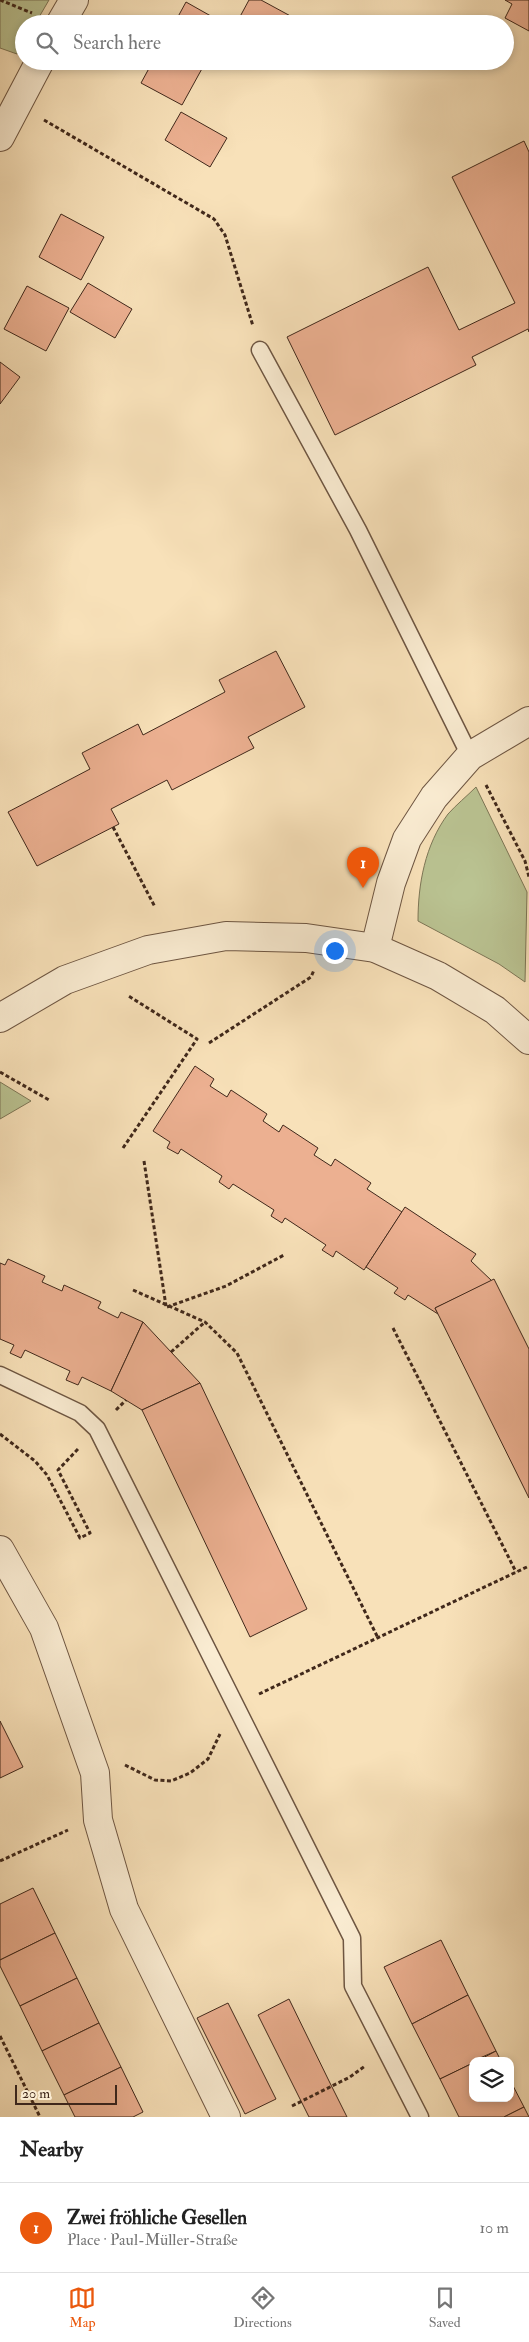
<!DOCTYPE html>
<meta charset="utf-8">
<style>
body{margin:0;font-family:"IM FELL Double Pica",serif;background:#f2f2f2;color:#222}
.controls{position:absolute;right:15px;bottom:15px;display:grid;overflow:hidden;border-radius:10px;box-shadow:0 2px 8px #0003}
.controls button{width:45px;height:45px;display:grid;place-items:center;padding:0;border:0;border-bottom:1px solid #e0e0e0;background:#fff;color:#222;font:25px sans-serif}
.scale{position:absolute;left:15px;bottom:12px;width:102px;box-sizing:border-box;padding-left:5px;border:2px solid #40281b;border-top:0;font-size:14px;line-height:18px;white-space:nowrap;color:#40281b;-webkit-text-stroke:4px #faecd2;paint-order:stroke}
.you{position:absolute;left:334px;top:950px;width:18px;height:18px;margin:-12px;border:4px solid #fff;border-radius:50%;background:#1a73e8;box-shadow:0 0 0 8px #1a73e833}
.badge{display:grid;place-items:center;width:32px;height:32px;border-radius:50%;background:#ea580c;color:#fff;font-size:16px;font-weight:700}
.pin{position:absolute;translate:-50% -41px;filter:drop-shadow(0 1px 2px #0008)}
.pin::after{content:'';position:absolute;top:26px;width:18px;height:15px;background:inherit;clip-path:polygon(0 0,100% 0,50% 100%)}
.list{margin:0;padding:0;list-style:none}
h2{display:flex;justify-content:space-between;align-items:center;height:65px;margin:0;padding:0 20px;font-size:21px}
h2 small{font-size:16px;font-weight:400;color:#767676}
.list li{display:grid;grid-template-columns:32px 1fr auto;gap:15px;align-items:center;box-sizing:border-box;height:90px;padding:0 20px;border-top:1px solid #e0e0e0}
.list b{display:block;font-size:19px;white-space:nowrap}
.list p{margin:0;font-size:16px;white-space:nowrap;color:#767676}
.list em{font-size:16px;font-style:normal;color:#767676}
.icon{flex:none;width:28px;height:28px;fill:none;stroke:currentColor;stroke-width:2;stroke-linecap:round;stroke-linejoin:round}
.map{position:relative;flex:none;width:529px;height:2117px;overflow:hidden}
.search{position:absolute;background:#fff;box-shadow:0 2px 8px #0003;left:15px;right:15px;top:15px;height:55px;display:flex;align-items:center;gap:12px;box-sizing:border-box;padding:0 18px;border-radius:28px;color:#767676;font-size:19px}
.sheet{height:155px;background:#fff}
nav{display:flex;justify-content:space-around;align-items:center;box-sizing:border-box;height:70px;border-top:1px solid #e0e0e0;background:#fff;font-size:14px;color:#767676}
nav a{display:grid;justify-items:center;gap:2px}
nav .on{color:#ea580c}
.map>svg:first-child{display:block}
</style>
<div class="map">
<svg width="529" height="2117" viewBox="0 0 529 2117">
<rect width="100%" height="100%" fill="#f8e1b9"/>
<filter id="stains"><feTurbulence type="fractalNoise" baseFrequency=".004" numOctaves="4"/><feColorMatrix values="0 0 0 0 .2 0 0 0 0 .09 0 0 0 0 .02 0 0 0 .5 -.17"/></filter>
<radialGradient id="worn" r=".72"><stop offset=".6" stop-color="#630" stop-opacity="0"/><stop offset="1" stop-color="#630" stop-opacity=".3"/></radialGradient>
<g fill="#bac392" stroke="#7d7656">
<polygon points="0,0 49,0 35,24 24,24 24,43 17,54 0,48"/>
<path d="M476,787L527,892L525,982L499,964L418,921C418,884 425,845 448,814C456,805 467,796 476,787Z"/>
<polygon points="0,1082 31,1101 0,1119"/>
</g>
<g fill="#ecb091" stroke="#40281b">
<polygon points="249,0 261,0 296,19 294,24 236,24"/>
<polygon points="505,0 529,0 529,31 505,18 512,4"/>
<polygon points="186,2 225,24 174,24"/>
<polygon points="153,61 197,61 204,65 182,105 141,83"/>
<polygon points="181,112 227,138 210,167 165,140"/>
<polygon points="524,141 529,152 529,332 528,329 472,357 476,365 335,435 287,337 428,267 459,330 515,303 452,177"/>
<polygon points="61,214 104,237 81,280 39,257"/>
<polygon points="88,283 132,309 115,338 70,312"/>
<polygon points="27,286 69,308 46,351 4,329"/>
<polygon points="0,362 20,377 0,404"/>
<polygon points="276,651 305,707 248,737 254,748 248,751 172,790 167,780 111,809 119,824 37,866 8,812 90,769 82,753 138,724 143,735 225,692 219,680"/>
<polygon points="195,1066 214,1079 210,1086 227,1097 231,1090 267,1114 263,1121 279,1132 283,1125 318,1148 314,1155 331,1166 335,1159 371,1183 367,1189 402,1212 364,1270 336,1251 333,1257 322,1250 326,1245 285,1218 282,1223 271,1216 274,1210 233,1184 229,1189 219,1182 222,1176 181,1149 178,1154 167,1148 170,1142 153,1131"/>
<polygon points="405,1207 476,1254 471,1261 492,1281 435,1308 438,1314 408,1295 405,1300 394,1293 398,1288 366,1267"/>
<polygon points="8,1259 45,1276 42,1282 62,1291 64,1285 101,1302 98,1308 118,1318 121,1312 143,1322 111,1391 82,1377 78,1385 66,1380 70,1371 25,1350 21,1358 10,1353 14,1345 0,1339 0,1263 5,1265"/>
<polygon points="494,1279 529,1349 529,1498 435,1308"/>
<polygon points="143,1322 200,1383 142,1410 111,1391"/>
<polygon points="200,1383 307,1609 250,1637 142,1410"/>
<polygon points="0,1721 23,1767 0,1778"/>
<polygon points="33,1888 55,1933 0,1960 0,1904"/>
<polygon points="55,1933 77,1978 20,2006 0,1966 0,1960"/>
<polygon points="441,1940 468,1995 412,2024 384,1967"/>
<polygon points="77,1978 99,2023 42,2051 20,2006"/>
<polygon points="468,1995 496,2051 473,2061 473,2063 440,2079 412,2024"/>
<polygon points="289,1999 330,2083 347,2117 309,2117 258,2015"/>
<polygon points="228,2003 276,2099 245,2114 197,2018"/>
<polygon points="99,2023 121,2067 64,2095 42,2051"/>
<polygon points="496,2051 501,2061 477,2061"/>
<polygon points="473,2063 473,2098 510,2098 510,2080 524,2107 504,2117 459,2117 440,2079"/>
<polygon points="121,2067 143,2112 133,2117 75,2117 64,2095"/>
<polygon points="524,2107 529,2117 504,2117"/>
</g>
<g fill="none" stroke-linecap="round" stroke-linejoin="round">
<defs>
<g id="service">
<polyline points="260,350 358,530 470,756"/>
<polyline points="0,1375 80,1413 97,1429 352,1938 353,1986 420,2117"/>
</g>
<g id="minor">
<polyline points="60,24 74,0"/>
<polyline points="0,137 40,61"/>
<polyline points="375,948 391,883 407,839 434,797 470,756 529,721"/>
<polyline points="0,1018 65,980 148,950 226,936 306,938 375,948 438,976 495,1010 529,1040"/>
<polyline points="0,1550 44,1628 95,1773 98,1820 124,1909 226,2117"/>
</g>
</defs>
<use href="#service" stroke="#6e5642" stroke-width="19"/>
<use href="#minor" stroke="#6e5642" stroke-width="30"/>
<g stroke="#40281b" stroke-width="3" stroke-dasharray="4 2.5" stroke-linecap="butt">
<polyline points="0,0 32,13"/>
<polyline points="44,120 214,219 225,235 253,326"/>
<polyline points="486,785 525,861 529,877"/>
<polyline points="113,827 155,907"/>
<polyline points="209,1043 311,977 314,970"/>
<polyline points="0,1072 49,1100"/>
<polyline points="123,1148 197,1039 127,995"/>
<polyline points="144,1161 166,1306"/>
<polyline points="133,1290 205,1322 237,1353 378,1638"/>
<polyline points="167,1307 226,1286 284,1255"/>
<polyline points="393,1328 516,1572"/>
<polyline points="171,1352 205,1322"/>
<polyline points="116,1410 126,1400"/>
<polyline points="0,1434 35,1461 47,1475 80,1538 90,1533 58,1470 78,1449"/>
<polyline points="259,1694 529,1566"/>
<polyline points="125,1765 155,1780 171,1781 190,1773 208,1759 220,1734"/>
<polyline points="0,1861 68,1830"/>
<polyline points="0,2036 40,2117"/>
<polyline points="292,2106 350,2077 365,2066"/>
</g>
<use href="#service" stroke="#faecd2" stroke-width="16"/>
<use href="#minor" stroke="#faecd2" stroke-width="28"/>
</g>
<rect width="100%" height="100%" filter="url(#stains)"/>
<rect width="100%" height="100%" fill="url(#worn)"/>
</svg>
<div class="controls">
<button><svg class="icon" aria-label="layers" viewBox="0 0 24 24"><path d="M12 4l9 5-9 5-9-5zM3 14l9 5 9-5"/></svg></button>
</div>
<div class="scale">20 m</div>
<div class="you"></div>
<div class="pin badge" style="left:363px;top:888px">1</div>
<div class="search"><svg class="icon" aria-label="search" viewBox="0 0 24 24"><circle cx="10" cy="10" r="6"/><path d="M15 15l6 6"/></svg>Search here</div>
</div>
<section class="sheet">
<h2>Nearby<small></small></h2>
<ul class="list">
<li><span class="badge">1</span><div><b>Zwei fröhliche Gesellen</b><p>Place · Paul-Müller-Straße</p></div><em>10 m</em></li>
</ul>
</section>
<nav>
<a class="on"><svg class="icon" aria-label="map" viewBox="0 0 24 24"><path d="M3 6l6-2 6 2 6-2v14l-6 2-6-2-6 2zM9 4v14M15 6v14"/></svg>Map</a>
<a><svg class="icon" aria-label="directions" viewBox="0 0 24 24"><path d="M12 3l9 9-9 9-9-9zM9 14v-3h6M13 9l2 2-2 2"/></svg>Directions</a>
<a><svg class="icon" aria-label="saved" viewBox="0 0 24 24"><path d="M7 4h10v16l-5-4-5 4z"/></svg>Saved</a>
</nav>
